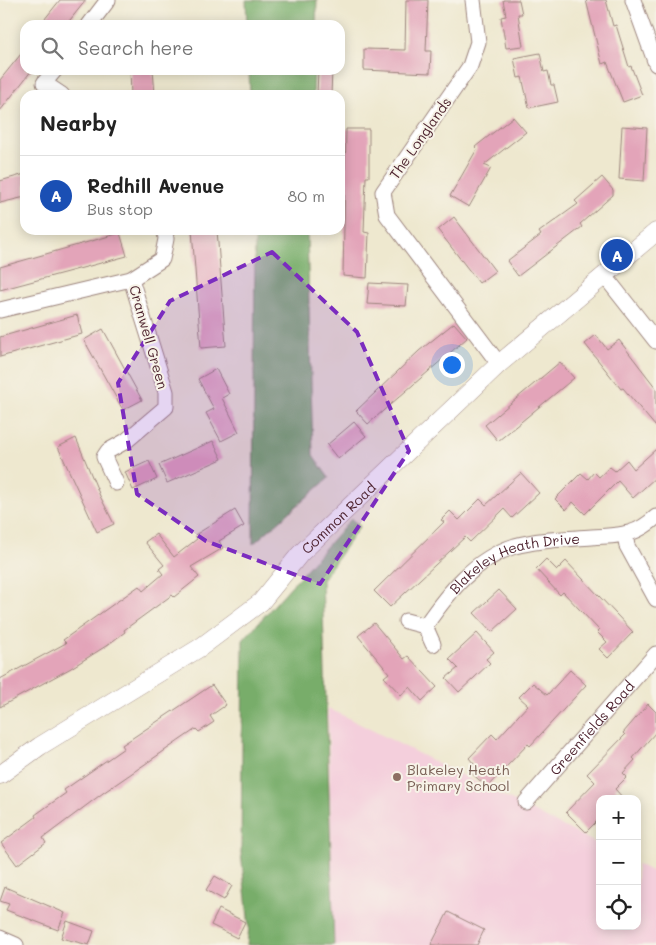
<!DOCTYPE html>
<meta charset="utf-8">
<style>
body{margin:0;font-family:Mali,sans-serif;background:#f2f2f2;color:#222}
.controls{position:absolute;right:15px;bottom:15px;display:grid;overflow:hidden;border-radius:10px;box-shadow:0 2px 12px #0003}
.controls button{width:45px;height:45px;display:grid;place-items:center;padding:0;border:0;border-bottom:1px solid #e0e0e0;background:#fff;color:#222;font:25px sans-serif}
.you{position:absolute;left:451px;top:364px;width:18px;height:18px;margin:-12px;border:4px solid #fff;border-radius:50%;background:#1a73e8;box-shadow:0 0 0 8px #1a73e833}
.badge{display:grid;place-items:center;width:32px;height:32px;border-radius:50%;background:#db2777;color:#fff;font-size:16px;font-weight:700}
.pin{position:absolute;translate:-50% -50%;border:2px solid #fff;box-shadow:0 1px 5px #0006}
.list{margin:0;padding:0;list-style:none}
h2{display:flex;justify-content:space-between;align-items:center;height:65px;margin:0;padding:0 20px;font-size:21px}
h2 small{font-size:16px;font-weight:400;color:#767676}
.list li{display:grid;grid-template-columns:32px 1fr auto;gap:15px;align-items:center;box-sizing:border-box;height:80px;padding:0 20px;border-top:1px solid #e0e0e0}
.list b{display:block;font-size:19px;white-space:nowrap}
.list p{margin:0;font-size:16px;white-space:nowrap;color:#767676}
.list em{font-size:16px;font-style:normal;color:#767676}
.icon{flex:none;width:28px;height:28px;fill:none;stroke:currentColor;stroke-width:2;stroke-linecap:round;stroke-linejoin:round}
.map{position:relative;flex:none;width:656px;height:945px;overflow:hidden}
.search{position:absolute;background:#fff;box-shadow:0 2px 12px #0003;left:20px;top:20px;width:325px;height:55px;display:flex;align-items:center;gap:12px;box-sizing:border-box;padding:0 18px;border-radius:15px;color:#767676;font-size:19px}
.panel{position:absolute;background:#fff;box-shadow:0 2px 12px #0003;left:20px;top:90px;width:325px;height:145px;border-radius:15px}
.map>svg:first-child{display:block}
</style>
<div class="map">
<svg width="656" height="945" viewBox="0 0 656 945">
<rect width="100%" height="100%" fill="#f7f3e8"/>
<filter id="ink" filterUnits="userSpaceOnUse"><feTurbulence type="fractalNoise" baseFrequency=".02" numOctaves="2"/><feDisplacementMap in="SourceGraphic" scale="10" xChannelSelector="R" yChannelSelector="G"/><feConvolveMatrix kernelMatrix="1 2 1 2 8 2 1 2 1" color-interpolation-filters="sRGB"/></filter>
<filter id="wash" filterUnits="userSpaceOnUse"><feTurbulence type="fractalNoise" baseFrequency=".0096" numOctaves="4" result="noise"/><feDisplacementMap in="SourceGraphic" scale="20" xChannelSelector="R" yChannelSelector="G"/><feGaussianBlur stdDeviation="1.12" result="paint"/><feColorMatrix in="noise" values="0 0 0 0 0 0 0 0 0 0 0 0 0 0 0 0 0 1.4 0 .05"/><feComposite in="paint" operator="in"/></filter>
<g filter="url(#wash)">
<rect width="100%" height="100%" fill="#eee8cf"/>
<polygon fill="#f4cfdc" points="328,708 600,845 600,926 637,926 637,864 656,873 656,945 334,945"/>
<g fill="#78ad6a" stroke="#61664a">
<polygon points="246,0 317,0 316,25 247,25"/>
<polygon points="249,70 314,70 313,95 250,95"/>
<polygon points="255,230 307,230 313,455 329,478 253,544"/>
<polygon points="351,519 360,526 322,580 334,945 247,945 249,927 241,853 243,640"/>
</g>
<g id="blocks">
<g fill="#e3a4b9">
<polygon points="60,0 86,0 66,25 40,25"/>
<polygon points="406,0 428,0 426,51 431,51 430,73 364,70 364,49 405,50"/>
<polygon points="503,0 519,0 522,14 518,14 523,46 506,48 501,17 506,16"/>
<polygon points="586,0 606,0 613,26 616,25 629,67 631,66 642,95 623,102 607,62 602,64"/>
<polygon points="25,49 25,70 32,70 0,111 0,80"/>
<polygon points="540,53 544,72 548,71 551,85 554,85 558,102 529,108 522,77 518,78 514,58"/>
<polygon points="130,70 153,70 155,95 131,95"/>
<polygon points="318,70 332,70 331,95 317,95"/>
<polygon points="513,117 526,132 484,165 491,168 469,207 450,196 477,149 475,147"/>
<polygon points="622,126 647,128 644,181 619,179"/>
<polygon points="346,129 369,129 369,177 366,177 364,232 369,233 367,278 343,276"/>
<polygon points="25,174 25,197 0,203 0,181"/>
<polygon points="602,177 613,190 613,195 580,224 582,227 518,276 507,261 541,235 539,232 578,204 575,201"/>
<polygon points="454,217 495,271 479,283 438,230"/>
<polygon points="192,230 217,230 226,346 201,348"/>
<polygon points="120,233 127,256 0,290 0,267"/>
<polygon points="369,283 408,285 406,306 367,304"/>
<polygon points="77,315 82,334 0,357 0,337"/>
<polygon points="454,323 467,338 368,424 356,411 419,351"/>
<polygon points="103,329 142,400 123,410 84,340"/>
<polygon points="596,335 607,349 619,340 656,388 656,427 623,388 621,389 585,344"/>
<polygon points="560,362 574,378 498,441 485,425"/>
<polygon points="216,369 229,394 222,398 239,432 221,441 206,413 214,409 198,379"/>
<polygon points="354,422 366,436 338,459 327,445"/>
<polygon points="76,438 100,496 114,524 97,532 58,447"/>
<polygon points="213,441 222,459 167,483 159,465"/>
<polygon points="656,449 656,477 633,498 618,481 585,514 573,502 566,510 555,499 581,473 588,479 594,472 599,477 610,467 615,471 627,460 634,469"/>
<polygon points="149,461 157,479 133,490 125,472"/>
<polygon points="521,473 539,493 512,518 504,509 470,542 465,537 390,607 374,591 444,522 441,520 450,511 459,520 480,499 486,505"/>
<polygon points="235,510 244,526 219,541 223,548 191,567 199,577 174,597 172,595 124,630 125,632 106,646 71,668 0,707 0,679 66,643 63,640 139,586 143,591 163,574 159,569 164,565 145,542 156,534 174,557 197,539 195,535"/>
<polygon points="546,559 557,570 566,561 633,632 608,658 599,649 607,642 597,632 599,630 563,592 560,595 536,569"/>
<polygon points="499,590 517,609 492,632 474,613"/>
<polygon points="374,623 404,659 408,656 437,687 422,701 410,687 401,695 384,677 389,673 358,636"/>
<polygon points="477,633 494,652 486,659 490,663 459,692 446,678 458,668 449,659"/>
<polygon points="570,670 586,685 530,746 528,744 487,787 468,770 474,764 469,758 492,734 497,739 528,705 519,697 533,683 547,695"/>
<polygon points="212,685 226,705 210,716 214,722 199,732 196,729 103,793 43,838 46,843 17,865 1,843 36,817 35,815 66,793 64,790 124,748 122,745"/>
<polygon points="648,704 656,712 656,732 633,758 635,760 623,773 627,777 615,789 624,799 600,799 600,818 586,832 566,812 595,782 587,774 625,735 623,733"/>
<polygon points="215,876 232,886 224,900 206,890"/>
<polygon points="5,887 65,913 58,930 6,910 9,904 0,901"/>
<polygon points="219,909 245,922 237,938 211,925"/>
<polygon points="448,912 484,930 477,945 431,945"/>
<polygon points="67,921 94,931 89,945 61,938"/>
</g>
</g>
</g>
<g filter="url(#ink)">
<use href="#blocks" fill-opacity="0" stroke="#9c847d" stroke-width="1"/>
<g fill="none" stroke-linecap="round" stroke-linejoin="round">
<defs>
<g id="minor">
<polyline points="473,0 478,42 470,66 383,192 387,215 499,364"/>
<polyline points="633,0 656,64"/>
<polyline points="89,25 108,0"/>
<polyline points="55,70 44,83 62,95"/>
<polyline points="604,275 656,341"/>
<polyline points="0,310 131,279 162,259 166,239 165,230"/>
<polyline points="116,483 104,457 108,451 126,441 166,407 166,392 131,279"/>
<polyline points="625,534 627,546 656,599"/>
<polyline points="406,621 425,626 433,644"/>
<path id="s1" d="M425,626C448,593 474,559 515,546C540,539 567,539 592,537C620,535 634,537 656,517"/>
<path id="s2" d="M526,802L656,654"/>
<polyline points="0,938 16,945"/>
</g>
<g id="tertiary">
<path id="s3" d="M0,775L40,746L201,647L261,602L300,554L499,364L656,232"/>
</g>
</defs>
<use href="#minor" stroke="#9c847d" stroke-width="17"/>
<use href="#tertiary" stroke="#9c847d" stroke-width="19"/>
<use href="#minor" stroke="#fff" stroke-width="15"/>
<use href="#tertiary" stroke="#fff" stroke-width="18"/>
</g>
</g>
<path fill="#7b2cbf" fill-opacity="0.2" stroke="#7b2cbf" stroke-width="4" stroke-dasharray="10 6" stroke-linejoin="round" d="M272,252L357,332L409,451L320,584L206,541L137,494L118,383L170,301Z"/>
<circle fill="#8d6e63" stroke="#f7f3e8" stroke-width="2" cx="397" cy="777" r="5"/>
<g text-anchor="middle" dominant-baseline="central" stroke-width="4" stroke-linejoin="round" paint-order="stroke">
<g font-size="14" fill="#4a1f2b" stroke="#f7f3e8">
<text transform="translate(420 138) rotate(-55)">The Longlands</text>
<text transform="translate(149 337) rotate(74)">Cranwell Green</text>
<text stroke="none"><textPath href="#s3" startOffset="428">Common Road</textPath></text>
<text stroke="none"><textPath href="#s1" startOffset="116">Blakeley Heath Drive</textPath></text>
<text stroke="none"><textPath href="#s2" startOffset="99">Greenfields Road</textPath></text>
</g>
<g font-size="14" fill="#785e54" stroke="#f7f3e8" text-anchor="start">
<text x="407" y="769">Blakeley Heath<tspan x="407" dy="16">Primary School</tspan></text>
</g>
</g>
</svg>
<div class="controls">
<button>+</button>
<button>−</button>
<button><svg class="icon" aria-label="locate" viewBox="0 0 24 24"><circle cx="12" cy="12" r="6"/><path d="M12 2v4M12 18v4M2 12h4M18 12h4"/></svg></button>
</div>
<div class="you"></div>
<div class="pin badge" style="left:617px;top:255px;background:#1a4fb4">A</div>
<div class="search"><svg class="icon" aria-label="search" viewBox="0 0 24 24"><circle cx="10" cy="10" r="6"/><path d="M15 15l6 6"/></svg>Search here</div>
<section class="panel">
<h2>Nearby<small></small></h2>
<ul class="list">
<li><span class="badge" style="background:#1a4fb4">A</span><div><b>Redhill Avenue</b><p>Bus stop</p></div><em>80 m</em></li>
</ul>
</section>
</div>
